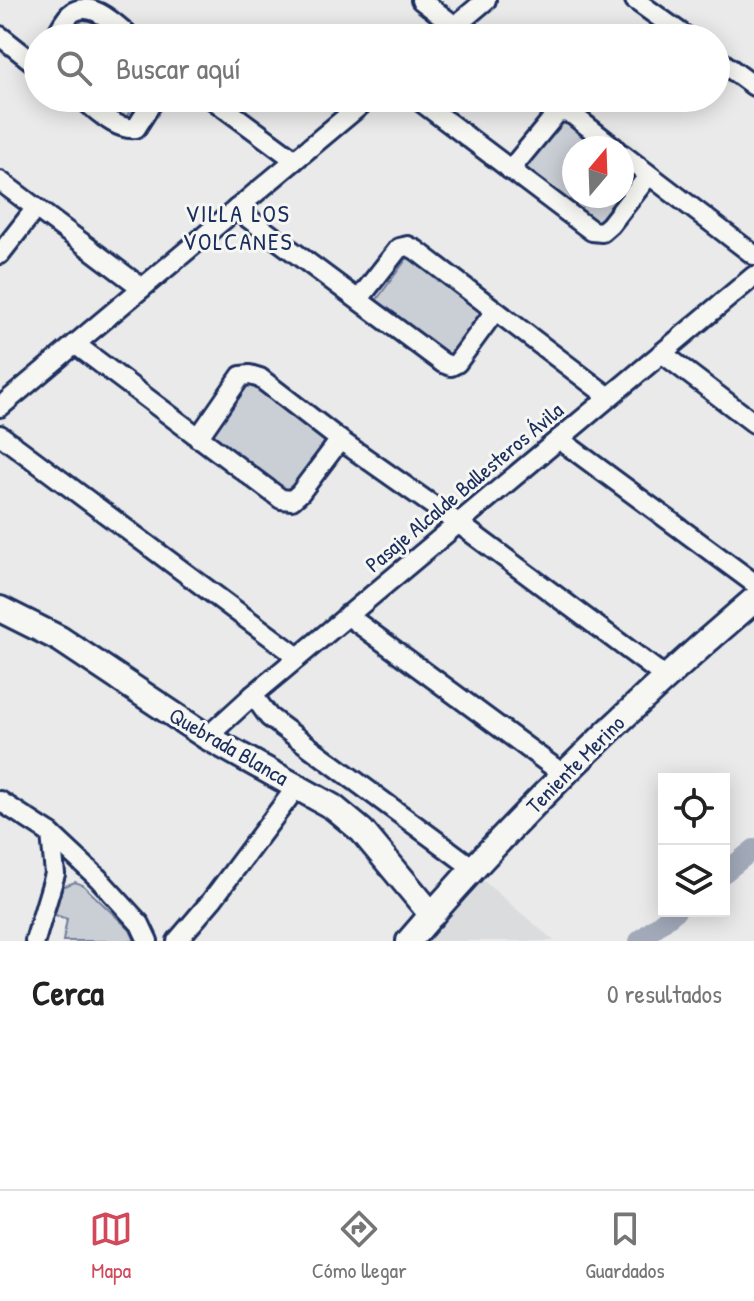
<!DOCTYPE html>
<html lang="es">
<meta charset="utf-8">
<style>
body{margin:0;font-family:"Patrick Hand",sans-serif;background:#f6f6f6;color:#222}
.controls{position:absolute;right:24px;bottom:24px;display:grid;overflow:hidden;border-radius:0px;box-shadow:0 4px 20px #0003}
.controls button{width:72px;height:72px;display:grid;place-items:center;padding:0;border:0;border-bottom:2px solid #e0e0e0;background:#fff;color:#222;font:40px sans-serif}
.compass{position:absolute;left:562px;top:136px;width:72px;height:72px;border-radius:50%;background:#fff;box-shadow:0 4px 20px #0003;rotate:19deg}
.list{margin:0;padding:0;list-style:none}
h2{display:flex;justify-content:space-between;align-items:center;height:104px;margin:0;padding:0 32px;font-size:34px}
h2 small{font-size:26px;font-weight:400;color:#767676}
.icon{flex:none;width:44px;height:44px;fill:none;stroke:currentColor;stroke-width:2;stroke-linecap:round;stroke-linejoin:round}
.map{position:relative;flex:none;width:754px;height:941px;overflow:hidden}
.search{position:absolute;background:#fff;box-shadow:0 4px 20px #0003;left:24px;right:24px;top:24px;height:88px;display:flex;align-items:center;gap:20px;box-sizing:border-box;padding:0 28px;border-radius:44px;color:#767676;font-size:30px}
.sheet{height:248px;background:#fff}
nav{display:flex;justify-content:space-around;align-items:center;box-sizing:border-box;height:112px;border-top:2px solid #e0e0e0;background:#fff;font-size:22px;color:#767676}
nav a{display:grid;justify-items:center;gap:4px}
nav .on{color:#d1495b}
.map>svg:first-child{display:block}
</style>
<div class="map">
<svg width="754" height="941" viewBox="0 0 754 941">
<rect width="100%" height="100%" fill="#e9eae9"/>
<filter id="ink" filterUnits="userSpaceOnUse"><feTurbulence type="fractalNoise" baseFrequency=".0125" numOctaves="2"/><feDisplacementMap in="SourceGraphic" scale="16" xChannelSelector="R" yChannelSelector="G"/><feConvolveMatrix kernelMatrix="1 2 1 2 8 2 1 2 1" color-interpolation-filters="sRGB"/></filter>
<g filter="url(#ink)">
<polygon fill="#dadcde" points="480,878 554,941 423,941"/>
<g fill="#caced5" stroke="#727e9a" stroke-width="2">
<polygon points="87,14 120,38 69,38"/>
<polygon points="97,98 140,98 125,118"/>
<polygon points="566,116 607,148 574,148 574,196 621,196 598,225 525,167"/>
<polygon points="408,257 482,312 449,357 375,302"/>
<polygon points="250,380 330,440 291,493 210,434"/>
<polygon points="75,882 83,885 130,930 135,941 63,941 67,919 55,915 62,887"/>
</g>
<g fill="none" stroke-linecap="round" stroke-linejoin="round">
<g stroke="#a2aaba" stroke-width="20">
<polyline points="724,873 754,849"/>
<polyline points="639,941 676,911"/>
</g>
<defs>
<g id="minor">
<polyline points="421,0 455,26"/>
<polyline points="635,0 688,38"/>
<polyline points="0,36 38,66"/>
<path d="M55,38C59,31 65,17 73,12C93,0 117,26 132,38"/>
<polyline points="441,38 486,0"/>
<polyline points="716,58 754,86"/>
<path d="M81,98C97,110 116,131 136,128L155,98"/>
<polyline points="211,98 295,160"/>
<polyline points="416,98 592,231 602,232 610,225 649,175"/>
<polyline points="622,154 754,255"/>
<polyline points="510,170 557,113 565,112 573,115 615,148"/>
<polyline points="0,181 142,288"/>
<polyline points="236,209 443,363 451,366 457,363 495,311"/>
<polyline points="0,254 36,208"/>
<polyline points="359,299 399,248 408,246 416,250 609,397"/>
<polyline points="75,344 281,499 292,500 300,493 340,440"/>
<polyline points="662,353 754,423"/>
<polyline points="0,407 369,98"/>
<polyline points="0,435 298,657"/>
<polyline points="198,438 241,376 250,375 260,378 340,440 458,523 664,676"/>
<polyline points="559,439 754,583"/>
<polyline points="347,615 563,774"/>
<polyline points="253,695 269,717 473,868"/>
<polyline points="207,737 253,695 754,276"/>
<polyline points="0,801 51,834 98,878 140,924 148,941"/>
<polyline points="35,941 55,874 51,834"/>
<polyline points="177,941 212,900 298,785"/>
</g>
<g id="tertiary">
<polyline points="0,609 60,639 207,737 333,807 362,831 432,915"/>
<path d="M409,941C515,817 631,705 754,600"/>
</g>
</defs>
<use href="#minor" stroke="#1b2f5e" stroke-width="24"/>
<use href="#tertiary" stroke="#1b2f5e" stroke-width="30"/>
<use href="#minor" stroke="#f6f6f2" stroke-width="18"/>
<use href="#tertiary" stroke="#f6f6f2" stroke-width="24"/>
</g>
</g>
<g text-anchor="middle" dominant-baseline="central" stroke-width="6" stroke-linejoin="round" paint-order="stroke">
<g font-size="22" fill="#1b2f5e" stroke="#f6f6f2">
<text transform="translate(464 487) rotate(-40)">Pasaje Alcalde Ballesteros Ávila</text>
<text transform="translate(229 746) rotate(30)">Quebrada Blanca</text>
<text transform="translate(575 764) rotate(-45)">Teniente Merino</text>
</g>
<g font-size="24" letter-spacing="2" fill="#1b2f5e" stroke="#f6f6f2">
<text x="238" y="213">VILLA LOS<tspan x="238" dy="28">VOLCANES</tspan></text>
</g>
</g>
</svg>
<div class="controls">
<button><svg class="icon" aria-label="locate" viewBox="0 0 24 24"><circle cx="12" cy="12" r="6"/><path d="M12 2v4M12 18v4M2 12h4M18 12h4"/></svg></button>
<button><svg class="icon" aria-label="layers" viewBox="0 0 24 24"><path d="M12 4l9 5-9 5-9-5zM3 14l9 5 9-5"/></svg></button>
</div>
<svg class="compass" viewBox="-18 -18 36 36"><path d="M0-13l5 13h-10z" fill="#e53935"/><path d="M0 13l5-13h-10z" fill="#767676"/></svg>
<div class="search"><svg class="icon" aria-label="search" viewBox="0 0 24 24"><circle cx="10" cy="10" r="6"/><path d="M15 15l6 6"/></svg>Buscar aquí</div>
</div>
<section class="sheet">
<h2>Cerca<small>0 resultados</small></h2>
<ul class="list">
</ul>
</section>
<nav>
<a class="on"><svg class="icon" aria-label="map" viewBox="0 0 24 24"><path d="M3 6l6-2 6 2 6-2v14l-6 2-6-2-6 2zM9 4v14M15 6v14"/></svg>Mapa</a>
<a><svg class="icon" aria-label="directions" viewBox="0 0 24 24"><path d="M12 3l9 9-9 9-9-9zM9 14v-3h6M13 9l2 2-2 2"/></svg>Cómo llegar</a>
<a><svg class="icon" aria-label="saved" viewBox="0 0 24 24"><path d="M7 4h10v16l-5-4-5 4z"/></svg>Guardados</a>
</nav>
